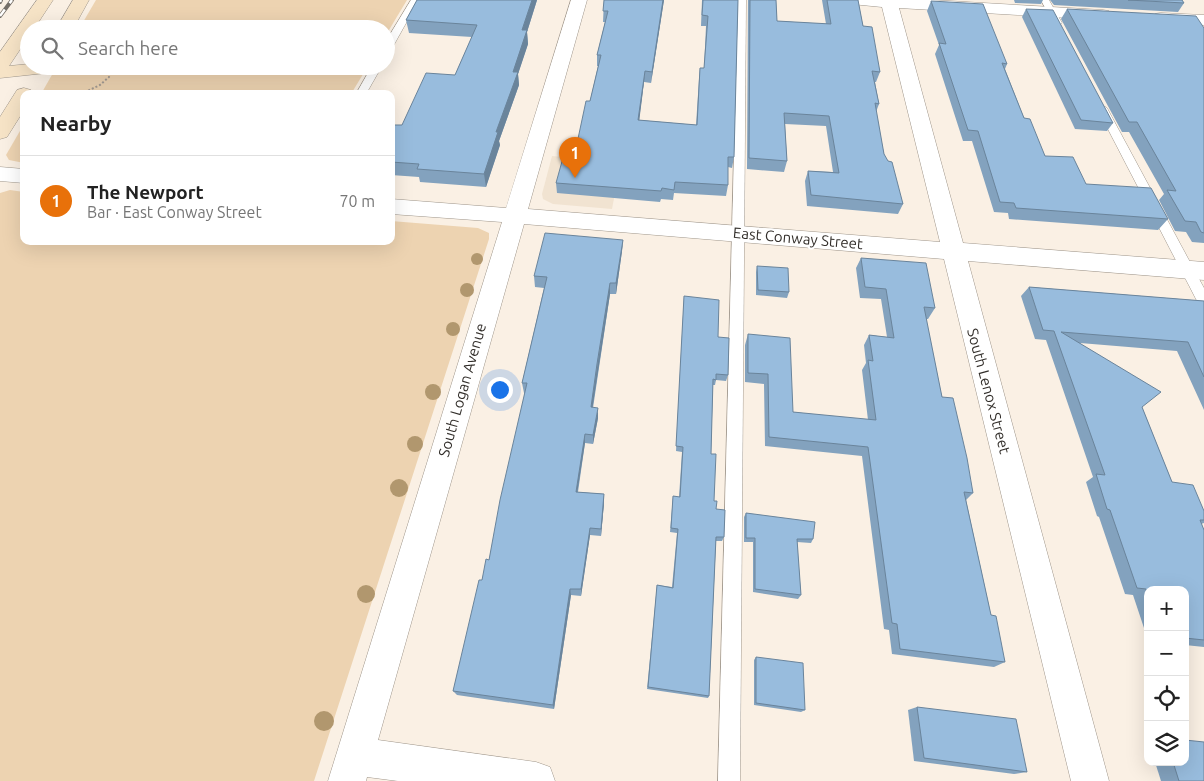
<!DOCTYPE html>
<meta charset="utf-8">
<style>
body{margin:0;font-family:Ubuntu,sans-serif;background:#f2f2f2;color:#222}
.controls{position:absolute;right:15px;bottom:15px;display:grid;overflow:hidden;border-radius:10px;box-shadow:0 5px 20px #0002}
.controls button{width:45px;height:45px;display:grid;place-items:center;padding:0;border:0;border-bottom:1px solid #e0e0e0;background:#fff;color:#222;font:25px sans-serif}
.you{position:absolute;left:499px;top:389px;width:18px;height:18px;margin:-12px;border:4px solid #fff;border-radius:50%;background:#1a73e8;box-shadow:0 0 0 8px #1a73e833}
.badge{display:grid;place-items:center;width:32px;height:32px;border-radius:50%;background:#ea580c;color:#fff;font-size:16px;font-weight:700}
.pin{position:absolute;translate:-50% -41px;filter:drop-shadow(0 1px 2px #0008)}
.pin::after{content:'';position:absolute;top:26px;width:18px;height:15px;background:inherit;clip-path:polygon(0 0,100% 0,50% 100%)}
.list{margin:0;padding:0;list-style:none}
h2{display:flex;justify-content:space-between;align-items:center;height:65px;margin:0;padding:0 20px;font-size:21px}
h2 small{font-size:16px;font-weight:400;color:#767676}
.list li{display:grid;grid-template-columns:32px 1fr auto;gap:15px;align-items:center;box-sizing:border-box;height:90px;padding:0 20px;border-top:1px solid #e0e0e0}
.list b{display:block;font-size:19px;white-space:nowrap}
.list p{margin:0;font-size:16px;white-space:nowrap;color:#767676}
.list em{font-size:16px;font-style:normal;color:#767676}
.icon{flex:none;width:28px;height:28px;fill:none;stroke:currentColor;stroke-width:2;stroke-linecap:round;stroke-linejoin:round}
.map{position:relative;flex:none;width:1204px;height:781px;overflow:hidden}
.search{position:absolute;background:#fff;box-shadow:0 5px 20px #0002;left:20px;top:20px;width:375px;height:55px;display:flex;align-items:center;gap:12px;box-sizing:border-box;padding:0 18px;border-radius:28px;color:#767676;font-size:19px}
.panel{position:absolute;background:#fff;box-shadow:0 5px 20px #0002;left:20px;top:90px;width:375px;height:155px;border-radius:10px}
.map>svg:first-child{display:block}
</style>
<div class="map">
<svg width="1204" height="781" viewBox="0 0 1204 781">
<rect width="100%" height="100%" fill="#faf0e4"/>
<polygon fill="#f1e3d1" points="552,156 621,162 612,209 553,204 543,199 542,194"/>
<g fill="#edd3b1">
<polygon points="96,0 407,0 386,35 386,29 79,29"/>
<polygon points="57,66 368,66 351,94 41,94"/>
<polygon points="24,124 24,163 9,160 6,155"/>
<polygon points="10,190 24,192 24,241 391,241 391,221 478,228 489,233 489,239 314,781 0,781 0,193"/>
</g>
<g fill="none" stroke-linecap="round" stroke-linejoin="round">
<defs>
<g id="service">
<polygon points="411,0 419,0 391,50 386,53 386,41"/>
<polygon points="738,0 746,0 740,781 718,781"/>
<polygon points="1041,0 1049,0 1062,23 1060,25 1054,25"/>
<polygon points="372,66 382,66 366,94 356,94"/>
<polygon points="1102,105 1107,108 1204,288 1204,306 1197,301 1097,108"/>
</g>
<g id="minor">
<polygon points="571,0 587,0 528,209 940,242 882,7 841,3 839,0 932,0 1103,10 1109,11 1111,15 1109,19 1103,20 899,8 963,243 1204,262 1204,280 968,261 1109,781 1071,781 944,259 524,224 378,740 536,762 550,767 555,781 398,781 367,777 366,781 328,781 502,222 391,214 391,199 506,208"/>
<polygon points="1161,13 1204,15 1204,25 1155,22 1153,18 1155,14"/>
<polygon points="0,167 24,169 24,183 0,181"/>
</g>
<g id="secondary">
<polygon points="37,0 53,0 34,29 29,29 29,36 9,66 29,64 29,66 46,66 48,69 46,73 0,78 0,52"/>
<polygon points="73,0 89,0 73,29 56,29"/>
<polygon points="24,88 31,90 33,94 24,94 24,110 7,137 0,139 0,117 17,90"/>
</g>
</defs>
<use href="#service" stroke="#9f968b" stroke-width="1"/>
<use href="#minor" stroke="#9f968b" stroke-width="1"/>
<use href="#secondary" stroke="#9f968b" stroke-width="1"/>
<polyline stroke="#a39b93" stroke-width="2" stroke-dasharray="2 2" stroke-linecap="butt" points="81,94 100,85 109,77 110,69 98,66"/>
<use href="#service" fill="#fff" fill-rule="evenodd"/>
<use href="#minor" fill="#fff" fill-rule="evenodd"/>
<use href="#secondary" fill="#f6e3c6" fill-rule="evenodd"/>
<defs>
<g id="rail">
<polyline points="0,2 1,0"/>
<polyline points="0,16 12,0"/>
</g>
</defs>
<use href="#rail" stroke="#756f68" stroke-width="4"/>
<use href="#rail" stroke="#fff" stroke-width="2.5" stroke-dasharray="8" stroke-linecap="butt"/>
</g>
<g fill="#b1976e">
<circle cx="477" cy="259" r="6"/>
<circle cx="467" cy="290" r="7"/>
<circle cx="453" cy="329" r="7"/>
<circle cx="433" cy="392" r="8"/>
<circle cx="415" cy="444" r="8"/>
<circle cx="399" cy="488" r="9"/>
<circle cx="366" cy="594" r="9"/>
<circle cx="324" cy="721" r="10"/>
</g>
<g fill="#83a2be">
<polygon points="417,0 537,0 527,32 528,44 518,74 519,85 499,141 500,145 486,187 420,182 419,177 391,175 391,125 402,125 455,75 472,37 409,33 406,20"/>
<polygon points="604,0 664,0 651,83 644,82 639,120 696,125 699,79 700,68 704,68 706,26 701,26 702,0 738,0 734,157 732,168 728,167 728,185 726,196 674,193 673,200 661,199 660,202 557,193 556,183 576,148 590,101 598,66 597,66 597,55 605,22 603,22"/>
<polygon points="748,0 776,0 777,21 826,24 822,0 858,0 863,26 880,72 876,82 875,82 879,104 876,112 884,154 903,204 898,214 807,206 805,181 808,171 833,172 826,126 785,124 787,161 784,172 747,169"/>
<polygon points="1014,0 1043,0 1041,4 1015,3"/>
<polygon points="1050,0 1182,0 1184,3 1178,12 1054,5"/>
<polygon points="931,1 1007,64 1005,69 1024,118 1045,156 1086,184 1168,219 1158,230 1009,219 1008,213 994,212 972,141 963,141 935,54 939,45 927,11"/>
<polygon points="1026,9 1113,123 1107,131 1075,129 1022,17"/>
<polygon points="1067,9 1204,28 1204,243 1192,242 1186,232 1175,231 1159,200 1164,194 1129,132 1122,132 1061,19"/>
<polygon points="623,240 622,251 616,294 610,294 593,408 598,418 593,444 585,443 578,492 604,494 604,503 601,536 590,535 581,596 571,595 554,709 457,695 453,691 482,580 489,560 525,393 524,393 522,383 544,288 535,287 534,276"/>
<polygon points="861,258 935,308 928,319 926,319 942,397 973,493 966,500 991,615 1005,662 994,667 892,654 889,630 884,629 862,456 765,446 764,384 745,382 745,345 748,334 793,412 868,420 862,370 866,363 864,345 869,335 887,337 881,299 860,298 856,268"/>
<polygon points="757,266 789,292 787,298 756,295 756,272"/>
<polygon points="1029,287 1204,301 1204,410 1177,351 1080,343 1142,407 1172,482 1204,511 1204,523 1201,524 1204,530 1204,647 1185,645 1185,590 1148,590 1148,640 1133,595 1125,594 1099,517 1097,516 1086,482 1093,477 1046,340 1035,339 1021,296"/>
<polygon points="684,296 718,337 728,375 726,381 716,380 715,385 713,385 711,454 714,501 724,537 722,541 716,541 709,696 708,698 647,689 657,585 672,587 677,533 670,532 673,496 679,497 682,452 676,451"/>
<polygon points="746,513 813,539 811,543 797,542 801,595 798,599 753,592 753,542 744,542 744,517"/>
<polygon points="756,657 805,710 801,712 754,705 754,660"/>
<polygon points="917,707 1027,772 1014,774 914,761 908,710"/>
<polygon points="1155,762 1185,762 1204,781 1161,781"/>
</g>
<g fill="#6a849b">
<polygon points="532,0 537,0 527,32 528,44 518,74 519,85 499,141 500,145 486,187 484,174 513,72 522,30"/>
<polygon points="663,0 664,0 651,83 652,72"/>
<polygon points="645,71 644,82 638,131 638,120"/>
<polygon points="623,240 622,251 616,294 616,283"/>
<polygon points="610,283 610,294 591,417 591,407"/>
<polygon points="598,408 598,418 593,444 593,435"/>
<polygon points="585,434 585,443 576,500 576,492"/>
<polygon points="604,494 604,503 601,536 601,529"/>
<polygon points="590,528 590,535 581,596 581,589"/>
<polygon points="570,589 571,595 554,709 553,705"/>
</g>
<g fill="#98bcdd" stroke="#6a849b">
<polygon points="417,0 532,0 522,30 527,30 513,72 518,72 496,132 498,132 484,174 417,169 419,164 391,162 391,125 402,125 426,73 455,75 477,25 406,20"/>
<polygon points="604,0 663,0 652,72 645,71 638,120 697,125 700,68 704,68 708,16 702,15 703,0 738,0 734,157 728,157 728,185 675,182 674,190 662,188 661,191 556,183 566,147 576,148 586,101 590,101 601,55 597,55 608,11 603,11"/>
<polygon points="750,0 776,0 777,21 831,24 827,0 858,0 863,26 872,27 880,72 872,71 879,104 875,103 884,154 888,161 892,162 903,204 811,195 808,171 839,173 829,116 784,113 787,161 749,158"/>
<polygon points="1128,0 1182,0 1184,3"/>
<polygon points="931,1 983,4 1007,64 1002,63 1024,118 1030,119 1045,156 1073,157 1086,184 1151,188 1168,219 1016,208 1014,203 1000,202 978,131 968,130 939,43 946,44"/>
<polygon points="1026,9 1053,10 1113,123 1081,120"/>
<polygon points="1067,9 1196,16 1204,28 1204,233 1201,232 1196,222 1185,221 1167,190 1176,191 1137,122 1129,122"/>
<polygon points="545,233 623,240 616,283 610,283 597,364 591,407 598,408 593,435 585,434 576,492 604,494 601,529 590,528 581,589 570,589 553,705 453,691 479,580 482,580 486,559 489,560 500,500 527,383 522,383 547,277 534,276"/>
<polygon points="861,258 926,263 935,308 924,307 942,397 953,398 967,458 973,493 964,492 991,615 996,616 1005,662 900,649 897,624 892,623 868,447 769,437 768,374 748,373 748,334 790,338 793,412 876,420 868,360 873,361 869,335 894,338 886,289 865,287"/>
<polygon points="757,266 788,268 789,292 758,290"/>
<polygon points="1029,287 1204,301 1204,377 1188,342 1061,332 1161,392 1142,407 1172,482 1193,485 1204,511 1204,520 1200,520 1204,530 1204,640 1185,638 1185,590 1148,590 1148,596 1146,589 1137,588 1110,510 1107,509 1096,474 1105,475 1054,331 1043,330"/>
<polygon points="684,296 719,300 718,337 729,338 728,375 716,374 716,380 713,379 711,454 716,454 714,501 717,501 716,509 725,510 724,537 716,537 709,696 648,687 657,585 673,588 678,529 671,528 673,496 680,497 683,447 676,446"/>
<polygon points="746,513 815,522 813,539 797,539 801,595 755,589 755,538 746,538"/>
<polygon points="756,657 803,663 805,710 756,703"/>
<polygon points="917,707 1016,719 1027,772 924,758"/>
<polygon points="1185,740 1204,742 1204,781 1179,781 1173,762 1185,762"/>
</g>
<g text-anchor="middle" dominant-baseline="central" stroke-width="4" stroke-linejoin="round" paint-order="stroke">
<g font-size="15" fill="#332f2b" stroke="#fff">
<text transform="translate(798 238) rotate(5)">East Conway Street</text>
<text transform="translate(462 390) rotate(-74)">South Logan Avenue</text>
<text transform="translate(989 391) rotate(75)">South Lenox Street</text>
</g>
</g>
</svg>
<div class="controls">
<button>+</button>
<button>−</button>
<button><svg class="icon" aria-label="locate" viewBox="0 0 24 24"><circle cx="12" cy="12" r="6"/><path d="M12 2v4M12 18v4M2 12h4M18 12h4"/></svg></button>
<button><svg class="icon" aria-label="layers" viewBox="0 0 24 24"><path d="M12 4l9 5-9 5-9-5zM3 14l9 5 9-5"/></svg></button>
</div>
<div class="you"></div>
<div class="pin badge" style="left:575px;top:178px;background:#e8710a">1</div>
<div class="search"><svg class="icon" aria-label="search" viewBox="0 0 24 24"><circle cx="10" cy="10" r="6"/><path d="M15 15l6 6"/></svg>Search here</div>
<section class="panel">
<h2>Nearby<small></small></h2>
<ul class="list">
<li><span class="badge" style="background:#e8710a">1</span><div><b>The Newport</b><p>Bar · East Conway Street</p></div><em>70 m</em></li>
</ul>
</section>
</div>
